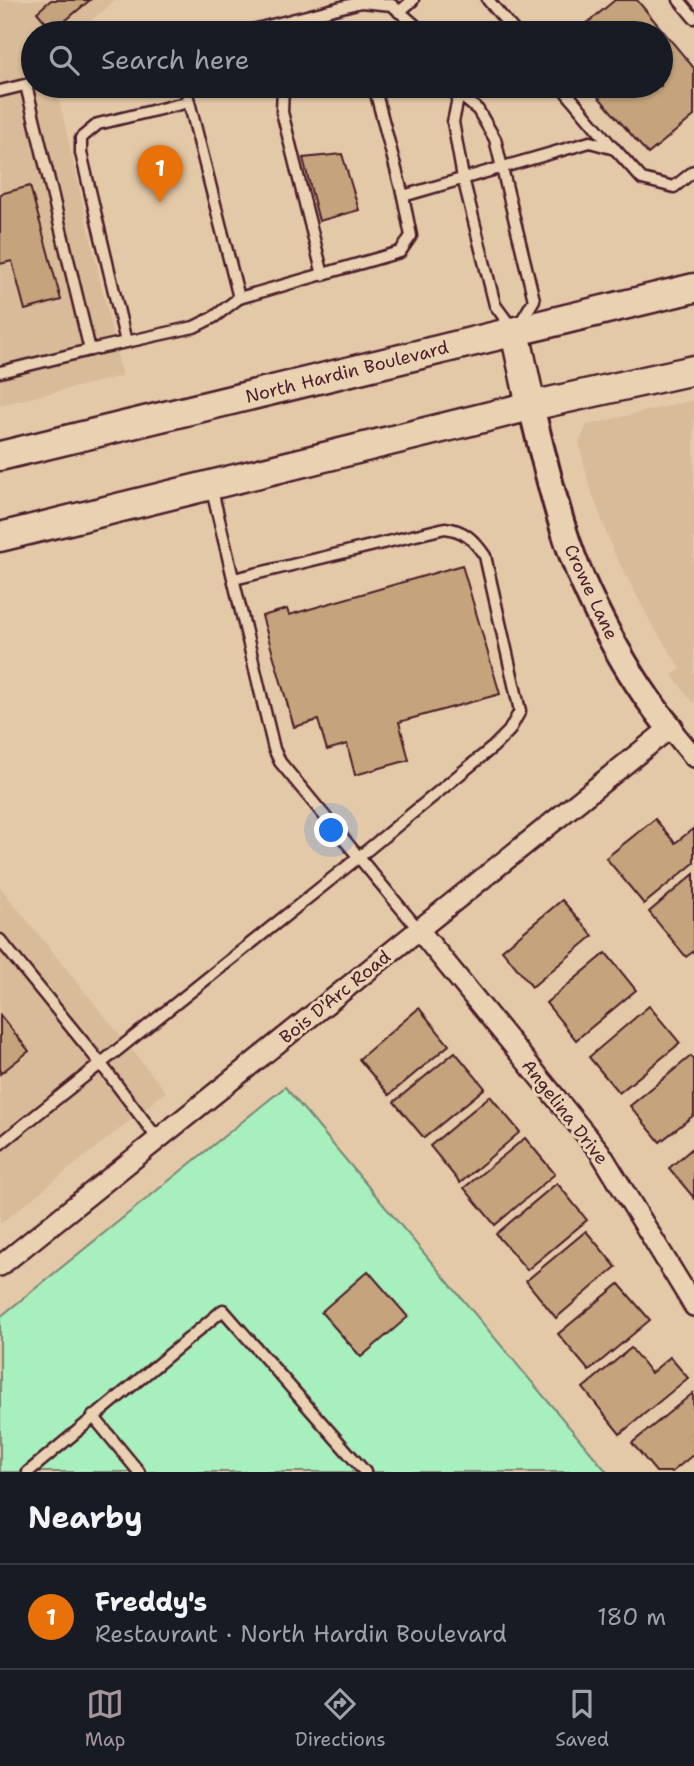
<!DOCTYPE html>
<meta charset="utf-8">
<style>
body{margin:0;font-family:"Shantell Sans",sans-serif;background:#20242c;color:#f1f3f6}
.you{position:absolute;left:332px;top:831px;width:24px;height:24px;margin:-18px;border:5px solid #fff;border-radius:50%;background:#1a73e8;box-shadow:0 0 0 10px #1a73e833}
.badge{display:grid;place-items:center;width:46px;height:46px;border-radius:50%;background:#a6949b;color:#fff;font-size:23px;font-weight:700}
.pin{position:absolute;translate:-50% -58px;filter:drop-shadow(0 2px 4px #0008)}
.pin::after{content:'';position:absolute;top:37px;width:24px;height:21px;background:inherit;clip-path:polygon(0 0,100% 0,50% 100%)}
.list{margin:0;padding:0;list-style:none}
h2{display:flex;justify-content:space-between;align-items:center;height:91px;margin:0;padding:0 28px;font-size:30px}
h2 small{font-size:23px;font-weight:400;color:#9ea1a6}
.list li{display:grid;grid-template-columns:46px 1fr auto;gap:21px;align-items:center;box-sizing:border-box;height:105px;padding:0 28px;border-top:2px solid #363941}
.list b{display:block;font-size:26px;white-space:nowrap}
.list p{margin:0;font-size:23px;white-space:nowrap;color:#9ea1a6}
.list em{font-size:23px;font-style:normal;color:#9ea1a6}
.icon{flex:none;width:38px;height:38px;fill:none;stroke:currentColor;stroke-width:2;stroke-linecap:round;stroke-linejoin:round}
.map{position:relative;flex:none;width:694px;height:1472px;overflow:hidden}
.search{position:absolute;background:#171b24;box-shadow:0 2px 5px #0004;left:21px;right:21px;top:21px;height:77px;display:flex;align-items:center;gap:18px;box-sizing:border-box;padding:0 24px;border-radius:38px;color:#9ea1a6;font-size:26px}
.sheet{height:196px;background:#171b24}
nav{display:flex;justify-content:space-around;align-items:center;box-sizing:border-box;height:98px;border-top:2px solid #363941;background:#171b24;font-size:19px;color:#9ea1a6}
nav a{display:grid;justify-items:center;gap:4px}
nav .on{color:#a6949b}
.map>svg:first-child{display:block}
</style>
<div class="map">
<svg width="694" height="1472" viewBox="0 0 694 1472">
<rect width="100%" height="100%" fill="#e4c9a8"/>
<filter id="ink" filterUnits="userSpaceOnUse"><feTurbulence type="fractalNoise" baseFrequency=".0143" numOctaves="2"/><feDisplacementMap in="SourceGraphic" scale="14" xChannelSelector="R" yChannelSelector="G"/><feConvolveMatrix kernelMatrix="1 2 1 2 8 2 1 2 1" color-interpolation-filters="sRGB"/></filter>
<g filter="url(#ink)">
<g fill="#d8bb98">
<polygon points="0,0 116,0 76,33 33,33 33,86 56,86 122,376 0,405"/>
<polygon points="694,400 694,704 672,675 681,669 654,628 613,551 589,484 579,443 587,425"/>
<polygon points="0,887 166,1092 0,1224"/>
</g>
<polygon fill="#a7efbc" stroke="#788774" stroke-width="2" points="285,1087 607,1472 0,1472 0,1317"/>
<g fill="#c5a37b" stroke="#4a1f2b" stroke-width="2">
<polygon points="51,0 90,0 53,31 37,12"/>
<polygon points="615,0 637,0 694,68 694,116 648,154 589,86 661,86 661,33 575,33"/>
<polygon points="342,154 359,210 319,221 303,158"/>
<polygon points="30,186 61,300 25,310 12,261 0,264 0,194"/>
<polygon points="462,565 500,694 399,722 409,760 355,775 347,744 327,750 318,720 294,727 262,616 287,609 289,615"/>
<polygon points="655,819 675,843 694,828 694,863 644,904 606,858"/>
<polygon points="694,874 694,951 686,957 649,912"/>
<polygon points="562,900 593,936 532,987 502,950"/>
<polygon points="606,953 636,990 576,1040 546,1003"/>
<polygon points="649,1006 680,1043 619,1093 589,1057"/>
<polygon points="419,1008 449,1045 389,1095 359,1059"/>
<polygon points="0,1015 29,1051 0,1074"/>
<polygon points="455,1052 485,1088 424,1138 394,1102"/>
<polygon points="691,1056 694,1060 694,1115 660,1142 630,1106"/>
<polygon points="490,1096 520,1132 460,1183 430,1146"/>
<polygon points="525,1138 555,1174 495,1225 464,1188"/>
<polygon points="694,1147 694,1198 669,1168"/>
<polygon points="557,1183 587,1220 527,1270 496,1234"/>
<polygon points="586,1231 616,1267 556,1318 526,1281"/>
<polygon points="368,1271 408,1317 361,1357 321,1312"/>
<polygon points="619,1284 650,1320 589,1371 558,1334"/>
<polygon points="631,1348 651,1373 670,1357 688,1378 620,1434 583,1388"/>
<polygon points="693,1393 694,1454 672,1472 656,1472 632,1443"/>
</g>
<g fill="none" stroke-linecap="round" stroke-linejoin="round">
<defs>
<g id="service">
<polyline points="488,0 516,33"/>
<polyline points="679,0 694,18"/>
<polyline points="399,12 413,0"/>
<polyline points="241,33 361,2 392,5 424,33"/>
<polyline points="185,86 239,298 400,252 411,236 403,196 374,86"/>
<polyline points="283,86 282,112 323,275"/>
<polyline points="455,86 459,94 478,110 495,139 534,300 515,332 495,305 463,178 453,122 459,94"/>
<polyline points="561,86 614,149"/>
<polyline points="0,91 33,83"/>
<polyline points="403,196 590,142 615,149 642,179 674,187 694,171"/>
<polyline points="126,342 81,153 81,138 98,124 189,102"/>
<polyline points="90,350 194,327 214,317 239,298"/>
<polyline points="0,372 90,350 26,85"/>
<polyline points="211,486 274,749 280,762 419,930"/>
<polyline points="0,940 101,1064 158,1139"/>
<path d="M0,1144L359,857L493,747L509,731L520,711L485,556C474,540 464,530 445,528L234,579"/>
<polyline points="93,1416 139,1472"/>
<polyline points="28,1472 223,1310 365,1472"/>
</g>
<g id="minor">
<polyline points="419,930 600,1152 694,1306"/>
<polyline points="0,1266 670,728 694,757"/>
</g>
<path id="tertiary" d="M531,406C541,448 551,490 564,531C583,593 628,678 670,728"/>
<g id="secondary">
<polyline points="515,332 531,406"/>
<polyline points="0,456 694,288"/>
<polyline points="0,537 531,406 694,370"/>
</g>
</defs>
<use href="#service" stroke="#4a1f2b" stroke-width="15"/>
<use href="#minor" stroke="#4a1f2b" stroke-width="24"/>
<use href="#tertiary" stroke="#4a1f2b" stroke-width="30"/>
<use href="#secondary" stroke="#4a1f2b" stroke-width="33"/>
<use href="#service" stroke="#ead1b2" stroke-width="10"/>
<use href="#minor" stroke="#ead1b2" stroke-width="19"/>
<use href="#tertiary" stroke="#ead1b2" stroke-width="24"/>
<use href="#secondary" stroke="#ead1b2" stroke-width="28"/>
</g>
</g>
<g text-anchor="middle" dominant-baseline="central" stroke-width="6" stroke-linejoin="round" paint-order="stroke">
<g font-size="18" fill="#4a1f2b" stroke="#ead1b2">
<text transform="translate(347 372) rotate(-14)">North Hardin Boulevard</text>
<text transform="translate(591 592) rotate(65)">Crowe Lane</text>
<text transform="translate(335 997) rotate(-39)">Bois D'Arc Road</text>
<text transform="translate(565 1112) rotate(52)">Angelina Drive</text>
</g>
</g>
</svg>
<div class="you"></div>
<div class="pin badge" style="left:160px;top:203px;background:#e8710a">1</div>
<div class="search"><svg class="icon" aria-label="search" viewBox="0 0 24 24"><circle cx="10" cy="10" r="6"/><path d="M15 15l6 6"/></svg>Search here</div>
</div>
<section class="sheet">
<h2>Nearby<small></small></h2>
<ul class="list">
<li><span class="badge" style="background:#e8710a">1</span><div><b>Freddy's</b><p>Restaurant · North Hardin Boulevard</p></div><em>180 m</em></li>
</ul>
</section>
<nav>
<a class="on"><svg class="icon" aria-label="map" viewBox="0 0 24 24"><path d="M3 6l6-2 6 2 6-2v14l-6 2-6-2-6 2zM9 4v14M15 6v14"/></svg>Map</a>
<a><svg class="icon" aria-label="directions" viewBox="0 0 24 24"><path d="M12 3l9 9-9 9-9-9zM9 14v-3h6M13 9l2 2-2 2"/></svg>Directions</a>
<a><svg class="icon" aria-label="saved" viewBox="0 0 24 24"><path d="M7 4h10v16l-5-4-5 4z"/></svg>Saved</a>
</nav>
